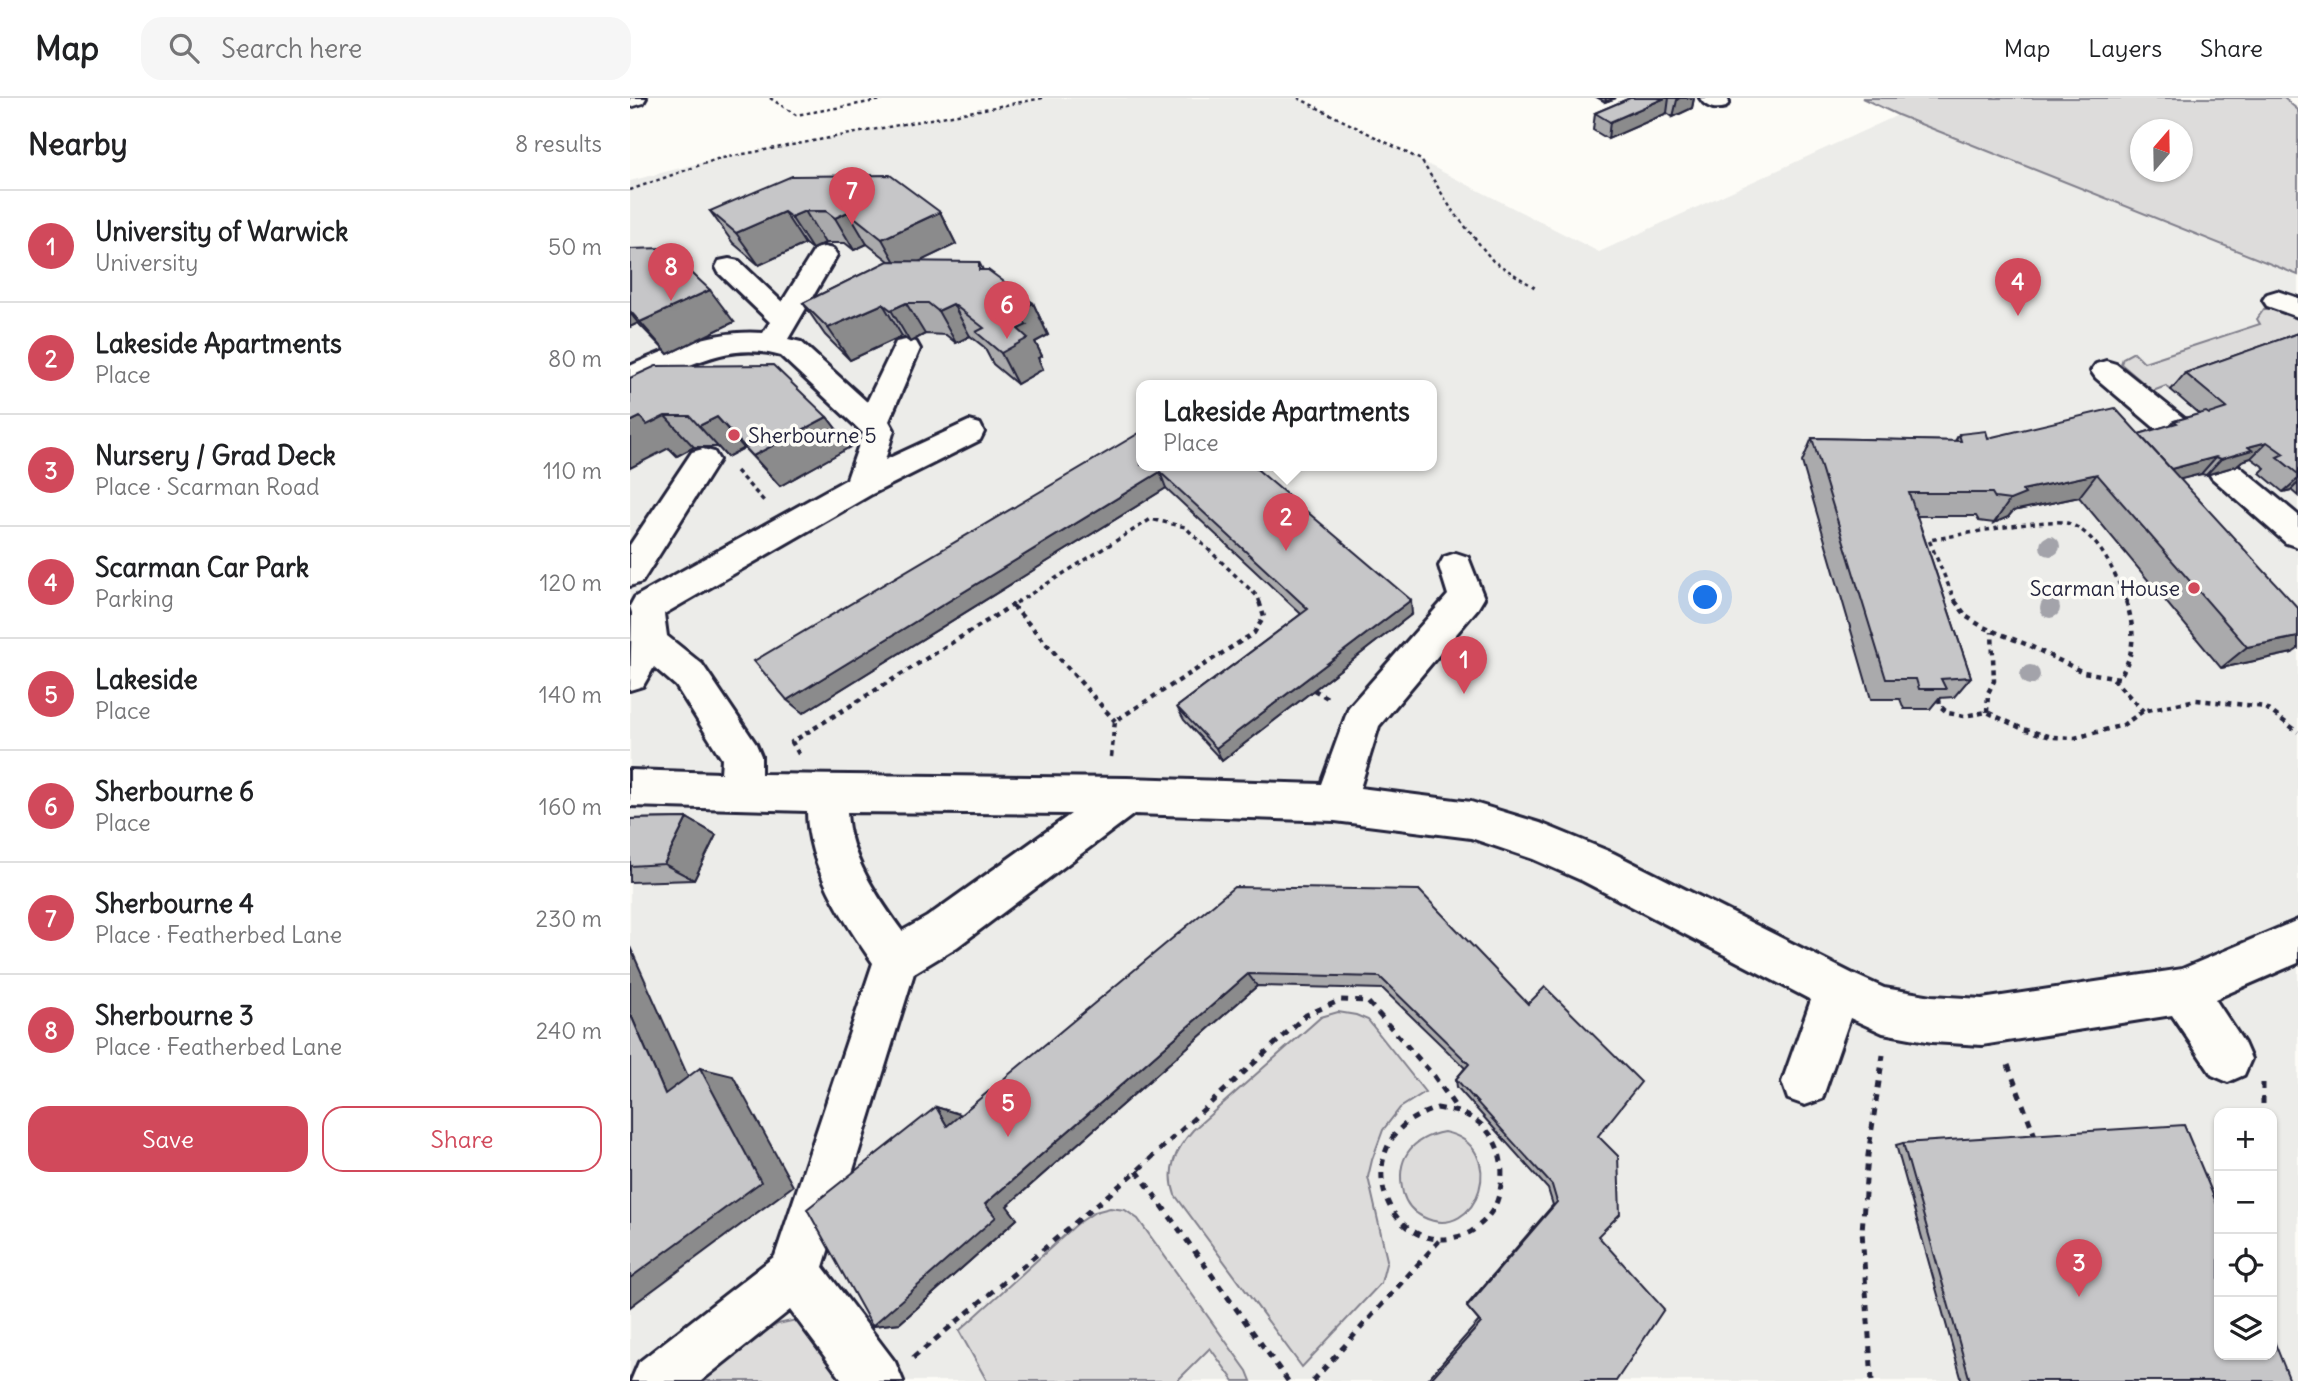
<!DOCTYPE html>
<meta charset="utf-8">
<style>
body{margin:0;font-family:Delius,sans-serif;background:#f6f6f6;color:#202124}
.controls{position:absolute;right:21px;bottom:21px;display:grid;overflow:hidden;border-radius:14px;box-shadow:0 2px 5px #0004}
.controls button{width:63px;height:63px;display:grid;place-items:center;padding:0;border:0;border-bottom:2px solid #e0e0e0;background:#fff;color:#202124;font:35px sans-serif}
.compass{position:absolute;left:1500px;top:21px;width:63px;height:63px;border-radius:50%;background:#fff;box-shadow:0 2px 5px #0004;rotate:20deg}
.you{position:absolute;left:1076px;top:500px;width:24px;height:24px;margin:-18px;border:5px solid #fff;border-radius:50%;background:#1a73e8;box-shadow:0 0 0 10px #1a73e833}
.badge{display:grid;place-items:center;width:46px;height:46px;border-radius:50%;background:#d1495b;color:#fff;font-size:23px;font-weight:700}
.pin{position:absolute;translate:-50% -58px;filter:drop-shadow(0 2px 4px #0008)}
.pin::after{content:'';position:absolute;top:37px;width:24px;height:21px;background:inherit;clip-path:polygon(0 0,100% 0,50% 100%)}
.popup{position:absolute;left:506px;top:282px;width:301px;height:91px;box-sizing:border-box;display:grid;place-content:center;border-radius:14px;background:#fff;filter:drop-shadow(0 2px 5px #0005);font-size:23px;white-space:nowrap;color:#757577}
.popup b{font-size:26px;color:#202124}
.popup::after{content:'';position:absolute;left:50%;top:100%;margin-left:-14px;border:14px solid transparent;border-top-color:#fff}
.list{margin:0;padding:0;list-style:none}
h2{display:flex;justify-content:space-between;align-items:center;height:91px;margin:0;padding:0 28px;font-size:30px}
h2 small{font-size:23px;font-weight:400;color:#757577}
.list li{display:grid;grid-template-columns:46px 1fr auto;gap:21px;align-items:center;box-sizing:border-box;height:112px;padding:0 28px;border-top:2px solid #e0e0e0}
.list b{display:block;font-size:26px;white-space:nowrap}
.list p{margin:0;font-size:23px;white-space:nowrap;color:#757577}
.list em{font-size:23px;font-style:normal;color:#757577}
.actions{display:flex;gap:14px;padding:21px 28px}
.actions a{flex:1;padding:16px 0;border:2px solid #d1495b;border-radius:21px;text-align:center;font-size:24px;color:#d1495b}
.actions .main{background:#d1495b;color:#fff}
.icon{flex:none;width:38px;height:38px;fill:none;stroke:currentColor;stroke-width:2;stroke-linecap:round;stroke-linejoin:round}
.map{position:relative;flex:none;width:1668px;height:1283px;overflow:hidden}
header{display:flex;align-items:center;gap:42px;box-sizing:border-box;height:98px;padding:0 35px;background:#fff;border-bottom:2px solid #e0e0e0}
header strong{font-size:33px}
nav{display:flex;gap:38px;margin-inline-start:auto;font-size:24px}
.search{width:490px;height:63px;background:#f6f6f6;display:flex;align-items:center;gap:18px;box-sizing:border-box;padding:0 24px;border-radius:21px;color:#757577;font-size:26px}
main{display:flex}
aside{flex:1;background:#fff}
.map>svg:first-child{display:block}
</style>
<header>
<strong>Map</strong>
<div class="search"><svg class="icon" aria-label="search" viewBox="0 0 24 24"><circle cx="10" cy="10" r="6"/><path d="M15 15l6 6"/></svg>Search here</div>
<nav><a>Map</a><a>Layers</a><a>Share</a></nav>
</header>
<main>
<aside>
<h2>Nearby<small>8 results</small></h2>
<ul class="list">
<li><span class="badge">1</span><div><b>University of Warwick</b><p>University</p></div><em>50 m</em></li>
<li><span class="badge">2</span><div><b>Lakeside Apartments</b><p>Place</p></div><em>80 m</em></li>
<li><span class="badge">3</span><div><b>Nursery / Grad Deck</b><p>Place · Scarman Road</p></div><em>110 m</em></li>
<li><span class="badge">4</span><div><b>Scarman Car Park</b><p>Parking</p></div><em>120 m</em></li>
<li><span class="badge">5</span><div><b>Lakeside</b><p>Place</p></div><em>140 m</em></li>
<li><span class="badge">6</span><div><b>Sherbourne 6</b><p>Place</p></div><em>160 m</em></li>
<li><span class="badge">7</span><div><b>Sherbourne 4</b><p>Place · Featherbed Lane</p></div><em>230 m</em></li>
<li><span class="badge">8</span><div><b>Sherbourne 3</b><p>Place · Featherbed Lane</p></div><em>240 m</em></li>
</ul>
<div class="actions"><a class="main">Save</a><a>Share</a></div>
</aside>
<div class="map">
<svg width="1668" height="1283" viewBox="0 0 1668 1283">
<rect width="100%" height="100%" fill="#fdfcf7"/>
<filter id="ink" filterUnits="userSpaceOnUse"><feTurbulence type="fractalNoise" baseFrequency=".0143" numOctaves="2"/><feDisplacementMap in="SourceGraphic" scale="14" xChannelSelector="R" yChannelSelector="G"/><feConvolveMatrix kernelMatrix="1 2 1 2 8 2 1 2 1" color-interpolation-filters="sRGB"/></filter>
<g filter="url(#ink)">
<path fill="#ecece9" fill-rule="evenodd" d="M415,0H668L969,154L1268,17L1668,177V1283H0V83L93,59ZM511,287H801V367H511ZM1589,1015H1642V1257H1589Z"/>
<g fill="#dddcdb" stroke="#807f8b" stroke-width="2" fill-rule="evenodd">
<path d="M1232,0H1654L1668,12V177L1268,17ZM1510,32H1552V74H1510Z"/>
<polygon points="1634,211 1645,211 1668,220 1668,256 1541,292 1536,288 1523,293 1491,266 1493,260 1504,254 1514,264 1630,226 1627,221"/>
<path d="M708,914L726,917L738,922L795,994L770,1010L753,1032L742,1062L738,1079L757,1162L751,1185L672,1269L545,1097C536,1072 545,1052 563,1032L691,919Z"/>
<path d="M814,1034C881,1047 848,1147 793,1119C783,1114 776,1106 773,1095C765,1061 781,1040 814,1034Z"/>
<polygon points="480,1110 495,1112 508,1121 617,1273 621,1283 604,1283 580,1250 547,1283 357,1283 329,1233 447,1126 465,1114"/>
<polygon points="175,1220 222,1283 72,1283 122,1241 148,1226"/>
</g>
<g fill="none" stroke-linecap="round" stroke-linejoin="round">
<defs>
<g id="minor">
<polygon points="0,0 16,0 13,5 0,9"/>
<path d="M1070,0H1097L1099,4L1096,9C1085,12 1076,10 1070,0Z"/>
<path d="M194,149L203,151L207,157L158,241L171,244L237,304L266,244L276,242L286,244L290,251L259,323L264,332L255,362L339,323L350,326L354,334L350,342L242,396L34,516L37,538L72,566L126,646L131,658V676L497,680L691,686L719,609L818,497L809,468L814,459L826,455L838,459L854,500L848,510L749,628L730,690L841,704L910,725L983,755L1223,876L1254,890L1302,898L1352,901L1552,871L1668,822V865L1585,901L1614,945L1621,961L1614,977L1598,984L1582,977L1542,917L1352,947L1302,944L1253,935L1220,920L1192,1001L1175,1007L1158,1001L1152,984L1181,902L953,783L903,761L841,740L705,723L504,716L327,849L284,875L193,1169L265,1264L273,1283H213L160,1212L71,1283H1L9,1264L145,1158L243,865C213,822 177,767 177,713L0,708V672L91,675L92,661L46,588L24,569L13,588L0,592L2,515L0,508L5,499L217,381L233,335L151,258C94,241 52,275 0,290V268C41,249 87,231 133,235L140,224L89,175L86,169L89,163L99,161L109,163L152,204L185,151ZM217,714L441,716L297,819L272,833C247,798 219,759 217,714Z"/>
<polygon points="1647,193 1668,200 1668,219 1637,208 1633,202 1637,196"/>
<polygon points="1476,263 1486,266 1561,326 1565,334 1561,342 1550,345 1539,342 1466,280 1461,273 1466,266"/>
<polygon points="73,351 84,354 89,362 12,484 0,488 0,447 62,354"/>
<polygon points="1593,361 1604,364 1668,417 1668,449 1656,445 1582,380 1577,372 1582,364"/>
</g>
</defs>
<use href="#minor" stroke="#22223b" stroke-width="6"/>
<g stroke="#22223b" stroke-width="2.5" stroke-dasharray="3.5 3.5" stroke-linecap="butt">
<polyline points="140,0 166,17 263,0"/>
<polyline points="668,0 791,62 822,112 863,163 907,191"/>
<polyline points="0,92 87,61 413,0"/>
</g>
<g stroke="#22223b" stroke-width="3.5" stroke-dasharray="4.5 4.5" stroke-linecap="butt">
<polyline points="106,373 134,403"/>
<polyline points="386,505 521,421 555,429 628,499 630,505"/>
<path d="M1326,505L1299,442C1325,438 1417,419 1437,425C1469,435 1486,477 1497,505"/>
</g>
<g stroke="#22223b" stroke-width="4.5" stroke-dasharray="5 5" stroke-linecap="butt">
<path d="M1325,503L1337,519L1353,529L1398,547L1453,574L1489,580C1506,555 1505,531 1496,503"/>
<polyline points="383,508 485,623"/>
<polyline points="1483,581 1513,613"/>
<polyline points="684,592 701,602"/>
<polyline points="1309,600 1310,608 1318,615 1334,618 1357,614 1393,631 1421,639 1445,640 1493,627 1513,613 1566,602 1635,609 1668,634"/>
<polyline points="1357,614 1358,595 1364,583 1362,534"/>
<polyline points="169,656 162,644 389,503"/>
<polyline points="481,659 485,623 624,535 634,519 629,503"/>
</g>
<g stroke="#22223b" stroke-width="5" stroke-dasharray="7 7" stroke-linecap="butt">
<polyline points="1378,967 1405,1038"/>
<polyline points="1633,985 1633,1015"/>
<path d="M807,1010C817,1012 829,1013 838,1018C869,1033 878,1069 868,1100C864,1114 854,1124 842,1133C836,1137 830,1138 822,1140C767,1150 733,1083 763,1039C774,1023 790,1016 807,1010Z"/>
<polyline points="507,1073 658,1283"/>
<polyline points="283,1260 507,1073 676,917 711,902 737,903 804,978 827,1011"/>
<polyline points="683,1283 809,1143"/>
<polyline points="1242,1283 1232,1133 1238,1057 1253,957"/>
</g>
<use href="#minor" fill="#fdfcf7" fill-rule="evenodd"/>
</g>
<g fill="#a3a3aa">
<circle cx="1420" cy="448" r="10"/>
<circle cx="1420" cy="510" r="10"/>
<circle cx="1400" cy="577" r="10"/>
</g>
<g fill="#aaaaac" stroke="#22223b" stroke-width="2">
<polygon points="968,0 986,0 975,4"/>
<polygon points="1000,0 1064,0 1062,10 1043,19 1037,15 978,41 963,32 965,15"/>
<polygon points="80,113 310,114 326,146 288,164 349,164 353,172 403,205 418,237 405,244 412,258 408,260 413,271 387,286 363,266 354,249 340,238 326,245 316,237 295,236 280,244 272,238 220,262 195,237 173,205 259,163 237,146 224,152 215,145 195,145 182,151 175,146 129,167 103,145"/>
<polygon points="0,151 104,224 38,256 8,225 0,229"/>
<polygon points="1668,235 1668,398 1661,392 1653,394 1630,375 1635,370 1621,360 1612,363 1606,368 1576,377 1571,376 1550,381 1662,555 1591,570 1449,399 1383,413 1378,419 1364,425 1349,423 1346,418 1287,418 1341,579 1324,599 1309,600 1300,611 1274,611 1270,601 1241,601 1172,364 1182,340 1325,343 1329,336 1358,340 1509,336 1540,327 1544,323 1569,316 1541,292 1555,275"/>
<polygon points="0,280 197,319 220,349 150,388 114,350 97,359 88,349 64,349 47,358 39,350"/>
<polygon points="511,334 622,367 782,516 592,663 554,622 547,609 671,516 536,390 173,615"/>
<polygon points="57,720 86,737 64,782 0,784 0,721"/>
<polygon points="789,792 968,1038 968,1138 986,1283 796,1283 849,1223 837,1209 837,1207 923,1107 918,1091 827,989 826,981 835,970 753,891 627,888 377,1108 387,1121 270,1225 242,1228 306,1009 329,1016 330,1017"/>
<polygon points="1273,1045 1660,1283 1332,1283 1266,1047"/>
</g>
<g fill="#8b8b8c" stroke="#22223b" stroke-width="2">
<polygon points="976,0 986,0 975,4"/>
<polygon points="1035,0 1039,0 1037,15 978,41 980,24"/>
<polygon points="1050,0 1064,0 1062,10 1043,19 1047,2"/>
<polygon points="175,113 195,145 182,151 161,119"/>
<polygon points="154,114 175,146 129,167 106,135"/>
<polygon points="218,114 237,146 224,152 205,120"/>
<polygon points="310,114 326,146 270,173 252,141"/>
<polygon points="80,192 104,224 38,256 10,224"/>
<polygon points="276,205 295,236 280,244 261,212"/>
<polygon points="403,205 418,237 405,244 412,258 408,260 413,271 387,286 371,255 388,231 385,216"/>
<polygon points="253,206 272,238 220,262 198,230"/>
<polygon points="323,206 340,238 326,245 308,213"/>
<polygon points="0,215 8,225 0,229"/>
<polygon points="35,318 64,349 47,358 39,350 0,370 0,324 10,319"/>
<polygon points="87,319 114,350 97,359 69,328"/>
<polygon points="197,319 220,349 150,388 123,358"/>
<polygon points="1637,344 1621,360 1612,363 1606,368 1576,377 1591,361 1618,349"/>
<polygon points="1586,359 1571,376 1516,390 1530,374"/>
<polygon points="530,374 536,390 173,615 157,602"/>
<polygon points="1467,376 1449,399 1383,413 1378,419 1364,425 1380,402 1392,392"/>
<polygon points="1668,381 1668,385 1661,392 1653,394"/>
<polygon points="781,502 782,516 592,663 586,650"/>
<polygon points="1668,539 1668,551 1662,555 1591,570 1617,549"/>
<polygon points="57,720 86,737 64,782 34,766"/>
<polygon points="0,849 69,1003 35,996 0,915"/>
<polygon points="618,876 627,888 377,1108 387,1121 270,1225 242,1228 355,1106"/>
<polygon points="70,970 103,978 163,1088 0,1209 0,1180"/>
<polygon points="306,1009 329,1016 340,1034 317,1028"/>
</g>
<g fill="#c6c6c8" stroke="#22223b" stroke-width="2">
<polygon points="1000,0 1035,0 980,24 965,15"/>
<polygon points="260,77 310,114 252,141 218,114 205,120 196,113 175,113 161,119 154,114 106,135 80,113 162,78"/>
<polygon points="35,150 80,192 10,224 0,213 0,151"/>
<polygon points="258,163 349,164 349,172 358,172 403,205 385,216 397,227 388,231 398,240 371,255 346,234 354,230 323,206 308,213 298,205 276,205 261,212 253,206 198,230 173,205"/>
<polygon points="1668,235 1668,376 1647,359 1654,356 1637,344 1618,349 1622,352 1591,361 1586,359 1541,371 1509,336 1547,325 1544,323 1576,314 1579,316 1597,310 1555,275"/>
<polygon points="143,267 197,319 123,358 87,319 69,328 60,318 35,318 17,327 10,319 0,324 0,280 26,268"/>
<polygon points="1485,310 1668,510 1668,539 1617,549 1467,376 1392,392 1395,396 1380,402 1365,400 1362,395 1279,395 1341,579 1311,581 1316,591 1289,591 1286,581 1256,581 1182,340 1331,343 1329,336 1356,333 1358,340"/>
<polygon points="511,334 511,367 622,367 781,502 586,650 547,609 678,511 530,374 157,602 124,563"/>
<polygon points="57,720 34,766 0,768 0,721"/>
<polygon points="604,789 789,792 898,906 915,889 1011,984 968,1038 988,1058 990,1116 968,1138 1034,1211 986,1283 799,1283 851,1225 837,1209 927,1104 922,1087 826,981 839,966 750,879 618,876 355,1106 366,1119 242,1228 177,1111 306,1009 317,1028"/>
<polygon points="0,915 35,996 70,970 131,1084 0,1180"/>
<polygon points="1554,1027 1589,1111 1589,1257 1642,1257 1642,1238 1660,1283 1340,1283 1273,1045"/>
</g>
</g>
<g fill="#d1495b" stroke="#fdfcf7" stroke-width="2.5">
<circle cx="104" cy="337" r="7"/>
<circle cx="1564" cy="490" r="7"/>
</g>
<g text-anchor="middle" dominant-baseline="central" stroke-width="7" stroke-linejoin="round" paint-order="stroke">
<g font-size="21" fill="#22223b" stroke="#fdfcf7" text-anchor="start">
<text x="118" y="337">Sherbourne 5</text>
<text x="1550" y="490" text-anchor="end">Scarman House</text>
</g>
</g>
</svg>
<div class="controls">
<button>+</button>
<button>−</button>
<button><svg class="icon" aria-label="locate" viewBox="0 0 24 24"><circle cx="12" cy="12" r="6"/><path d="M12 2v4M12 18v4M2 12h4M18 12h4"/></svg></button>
<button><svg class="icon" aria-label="layers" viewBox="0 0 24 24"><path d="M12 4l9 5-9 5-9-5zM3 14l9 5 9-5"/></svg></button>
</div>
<svg class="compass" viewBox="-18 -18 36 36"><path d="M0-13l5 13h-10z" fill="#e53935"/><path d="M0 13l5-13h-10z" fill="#757577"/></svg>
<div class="you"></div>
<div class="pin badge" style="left:834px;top:596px">1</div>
<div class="pin badge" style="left:656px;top:453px">2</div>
<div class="popup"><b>Lakeside Apartments</b>Place</div>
<div class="pin badge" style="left:1449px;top:1199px">3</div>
<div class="pin badge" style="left:1388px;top:218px">4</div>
<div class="pin badge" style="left:378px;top:1039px">5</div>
<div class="pin badge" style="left:377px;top:241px">6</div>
<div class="pin badge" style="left:222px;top:127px">7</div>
<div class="pin badge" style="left:41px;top:203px">8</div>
</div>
</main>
